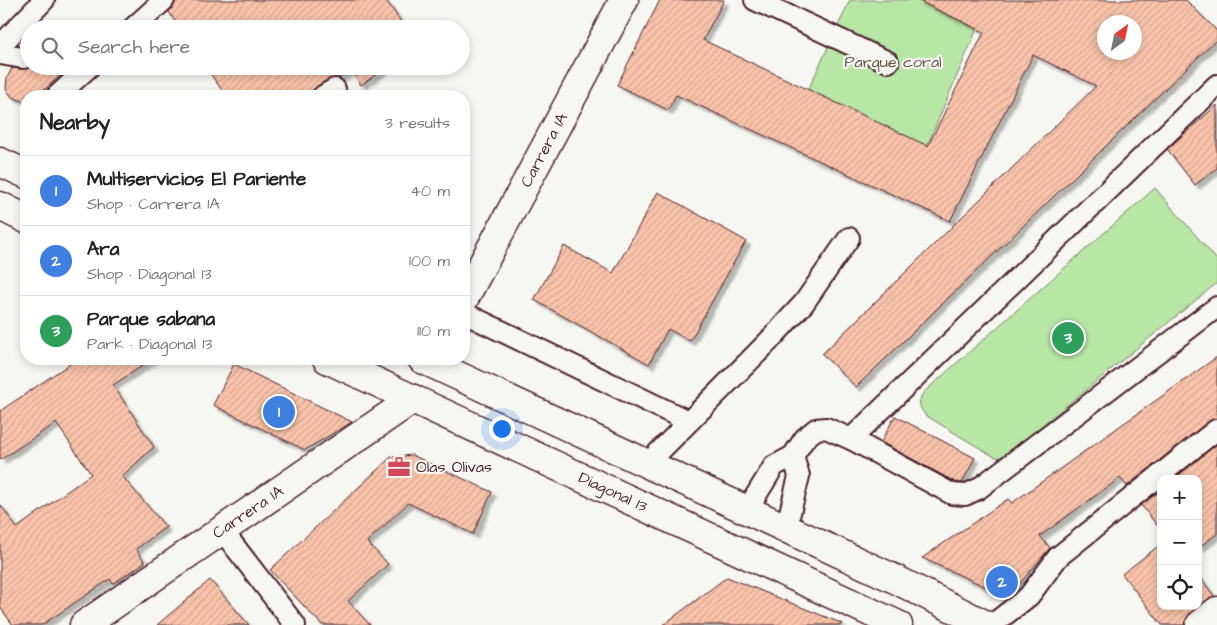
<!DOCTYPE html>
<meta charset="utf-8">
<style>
body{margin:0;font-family:"Architects Daughter",sans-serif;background:#f6f6f6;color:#222}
.controls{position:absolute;right:15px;bottom:15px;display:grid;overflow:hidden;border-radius:10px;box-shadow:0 2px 8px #0003}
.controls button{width:45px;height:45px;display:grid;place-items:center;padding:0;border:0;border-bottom:1px solid #e0e0e0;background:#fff;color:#222;font:25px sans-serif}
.compass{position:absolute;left:1097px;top:15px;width:45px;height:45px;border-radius:50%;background:#fff;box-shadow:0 2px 8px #0003;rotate:33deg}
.you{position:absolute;left:501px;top:428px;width:18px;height:18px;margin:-12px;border:4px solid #fff;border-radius:50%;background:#1a73e8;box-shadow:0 0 0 8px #1a73e833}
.badge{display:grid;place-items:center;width:32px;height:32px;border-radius:50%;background:#111827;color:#fff;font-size:16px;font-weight:700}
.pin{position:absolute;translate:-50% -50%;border:2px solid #fff;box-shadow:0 1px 5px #0006}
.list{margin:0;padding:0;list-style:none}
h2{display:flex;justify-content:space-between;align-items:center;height:65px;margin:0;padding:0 20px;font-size:21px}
h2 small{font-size:16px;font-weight:400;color:#767676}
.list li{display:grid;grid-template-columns:32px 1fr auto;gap:15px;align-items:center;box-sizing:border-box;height:70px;padding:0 20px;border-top:1px solid #e0e0e0}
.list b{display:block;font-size:19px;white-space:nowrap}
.list p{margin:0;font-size:16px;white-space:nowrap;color:#767676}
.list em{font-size:16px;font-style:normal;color:#767676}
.icon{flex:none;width:28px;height:28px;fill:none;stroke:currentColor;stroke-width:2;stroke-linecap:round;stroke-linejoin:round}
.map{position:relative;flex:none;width:1217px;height:625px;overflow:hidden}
.search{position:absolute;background:#fff;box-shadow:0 2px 8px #0003;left:20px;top:20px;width:450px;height:55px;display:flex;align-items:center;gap:12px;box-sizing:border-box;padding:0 18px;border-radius:28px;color:#767676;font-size:19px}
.panel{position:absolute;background:#fff;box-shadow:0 2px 8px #0003;left:20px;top:90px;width:450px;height:275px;border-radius:20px}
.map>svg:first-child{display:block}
</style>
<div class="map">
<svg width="1217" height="625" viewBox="0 0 1217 625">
<defs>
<pattern id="building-hatch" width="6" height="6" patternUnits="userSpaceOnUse" patternTransform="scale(1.25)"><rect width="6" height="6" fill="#f8c3a9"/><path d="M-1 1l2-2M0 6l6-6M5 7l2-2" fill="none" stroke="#d6a792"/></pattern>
<filter id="shadow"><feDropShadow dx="4.5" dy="4.5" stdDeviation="1" flood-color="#0004"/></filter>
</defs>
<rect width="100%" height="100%" fill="#f6f6f2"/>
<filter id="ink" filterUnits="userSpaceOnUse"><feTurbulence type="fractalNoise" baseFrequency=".02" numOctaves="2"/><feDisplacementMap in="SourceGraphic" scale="10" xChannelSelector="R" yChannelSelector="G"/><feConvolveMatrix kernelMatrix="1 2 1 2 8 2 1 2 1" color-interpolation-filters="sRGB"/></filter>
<g filter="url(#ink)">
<g fill="#b7e6a5" stroke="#808268">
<polygon points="850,0 917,0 977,29 927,146 808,90"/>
<path d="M1155,188L1217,260V283L1007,454L999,458L991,455L925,415C918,406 918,401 924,392Z"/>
</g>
<g fill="url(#building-hatch)" stroke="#4a1f2b" fill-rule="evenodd" filter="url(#shadow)">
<polygon points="176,0 386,0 406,29 180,29 169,12"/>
<path d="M660,0H724L703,40L928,146L984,32L917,0H1186L1217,31V39L856,387L822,354L1096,86L1033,55L950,221L676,95L668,110L617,85ZM1104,22H1134V52H1104Z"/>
<polygon points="31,66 71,66 37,96 26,96 26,100 23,101 12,97 6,89 7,78 12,68 27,69"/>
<polygon points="205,66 388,66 361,85 351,70 339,78 329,79 317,86 311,96 226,96"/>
<polygon points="1217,105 1217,168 1195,185 1167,149"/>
<polygon points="658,192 746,241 690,341 668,329 649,364 534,300 564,246 613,273"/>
<polygon points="1217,357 1217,419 1209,421 1127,486 1120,478 1040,536 1050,548 1008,597 922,558 1008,499 1012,503"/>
<polygon points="77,359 153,359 113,385 154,447 122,476 166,527 136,549 145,562 113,584 110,579 42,625 13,625 0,607 0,504 17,528 91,474 56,423 0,460 0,411"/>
<polygon points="234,364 352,422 305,450 213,405"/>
<polygon points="895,416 975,458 962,483 955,482 881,442"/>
<polygon points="1217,444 1217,534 1198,548 1198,479 1174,479"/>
<polygon points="412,455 492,492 473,534 408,503 367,542 388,564 348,601 370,625 322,625 270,570 391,457"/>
<polygon points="1161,490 1161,530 1141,505"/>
<polygon points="1161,544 1161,606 1198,606 1190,613 1185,625 1162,625 1122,574"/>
<polygon points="1198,574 1214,596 1198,606"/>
<polygon points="727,577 843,624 843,625 663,625"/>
<polygon points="210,580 249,625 157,625"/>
</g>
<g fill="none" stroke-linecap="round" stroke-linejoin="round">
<defs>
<g id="service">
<polyline points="755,0 888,62"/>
<polyline points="132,29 164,0"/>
<polyline points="0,46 44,0"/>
<polyline points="0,54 23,58"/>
<polyline points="57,96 90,66"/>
<polyline points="323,96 335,89"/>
<polyline points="464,313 688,421"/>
<polyline points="851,439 1217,85"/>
<polyline points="793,456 805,438 816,429 826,428 851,439 952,494 965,495 978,489 1217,307"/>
<polyline points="647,464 768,342 804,303 849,238"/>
<polyline points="747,510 774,466 793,456 799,476 786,529"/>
<polyline points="222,530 295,625"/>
<polyline points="992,625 1029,596 1058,557 1216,430"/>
</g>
<g id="minor">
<polyline points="464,299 624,0"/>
<polyline points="84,625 413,399"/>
<polyline points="1200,625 1217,611"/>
</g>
<g id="secondary">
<polyline points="0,162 26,174"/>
<polyline points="0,206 26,219"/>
<polyline points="327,359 898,625"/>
<polyline points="422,359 895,579 986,625"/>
</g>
</defs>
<use href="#service" stroke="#4a1f2b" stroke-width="24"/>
<use href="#minor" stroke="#4a1f2b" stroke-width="31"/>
<use href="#secondary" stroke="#4a1f2b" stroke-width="31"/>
<use href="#service" stroke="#f6f6f2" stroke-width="20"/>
<use href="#minor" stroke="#f6f6f2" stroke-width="28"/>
<use href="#secondary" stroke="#f6f6f2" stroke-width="28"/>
</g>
</g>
<defs>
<symbol id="office-bare" viewBox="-9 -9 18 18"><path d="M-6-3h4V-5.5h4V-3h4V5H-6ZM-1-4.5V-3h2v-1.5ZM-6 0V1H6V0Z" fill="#d1495b" stroke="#f6f6f2" stroke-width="2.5" paint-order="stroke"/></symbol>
</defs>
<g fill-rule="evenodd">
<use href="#office-bare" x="383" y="451" width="32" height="32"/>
</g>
<g text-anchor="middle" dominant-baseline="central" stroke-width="4.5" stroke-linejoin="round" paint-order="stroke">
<g font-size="16" fill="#65514a" stroke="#f6f6f2">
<text x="893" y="62">Parque coral</text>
</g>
<g font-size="16" fill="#4a1f2b" stroke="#f6f6f2">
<text transform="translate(544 150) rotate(-62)">Carrera 1A</text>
<text transform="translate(613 492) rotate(25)">Diagonal 13</text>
<text transform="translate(248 512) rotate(-34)">Carrera 1A</text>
</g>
<g font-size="16" fill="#4a1f2b" stroke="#f6f6f2" text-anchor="start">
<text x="416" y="467">Olas Olivas</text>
</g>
</g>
</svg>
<div class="controls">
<button>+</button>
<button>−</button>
<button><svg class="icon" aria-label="locate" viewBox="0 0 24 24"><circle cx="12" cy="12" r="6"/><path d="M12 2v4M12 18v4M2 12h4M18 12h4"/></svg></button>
</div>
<svg class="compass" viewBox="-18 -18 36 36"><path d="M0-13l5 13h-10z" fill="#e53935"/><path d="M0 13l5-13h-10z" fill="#767676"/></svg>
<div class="you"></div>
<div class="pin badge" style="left:279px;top:412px;background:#3f7fe0">1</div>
<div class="pin badge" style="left:1002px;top:582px;background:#3f7fe0">2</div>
<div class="pin badge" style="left:1068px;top:338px;background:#2e9e5b">3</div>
<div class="search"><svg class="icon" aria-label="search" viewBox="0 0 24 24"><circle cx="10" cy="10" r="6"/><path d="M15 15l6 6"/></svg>Search here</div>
<section class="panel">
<h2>Nearby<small>3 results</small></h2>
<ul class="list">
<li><span class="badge" style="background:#3f7fe0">1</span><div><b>Multiservicios El Pariente</b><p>Shop · Carrera 1A</p></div><em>40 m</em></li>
<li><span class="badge" style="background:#3f7fe0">2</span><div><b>Ara</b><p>Shop · Diagonal 13</p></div><em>100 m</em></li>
<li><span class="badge" style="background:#2e9e5b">3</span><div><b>Parque sabana</b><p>Park · Diagonal 13</p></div><em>110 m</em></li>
</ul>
</section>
</div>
